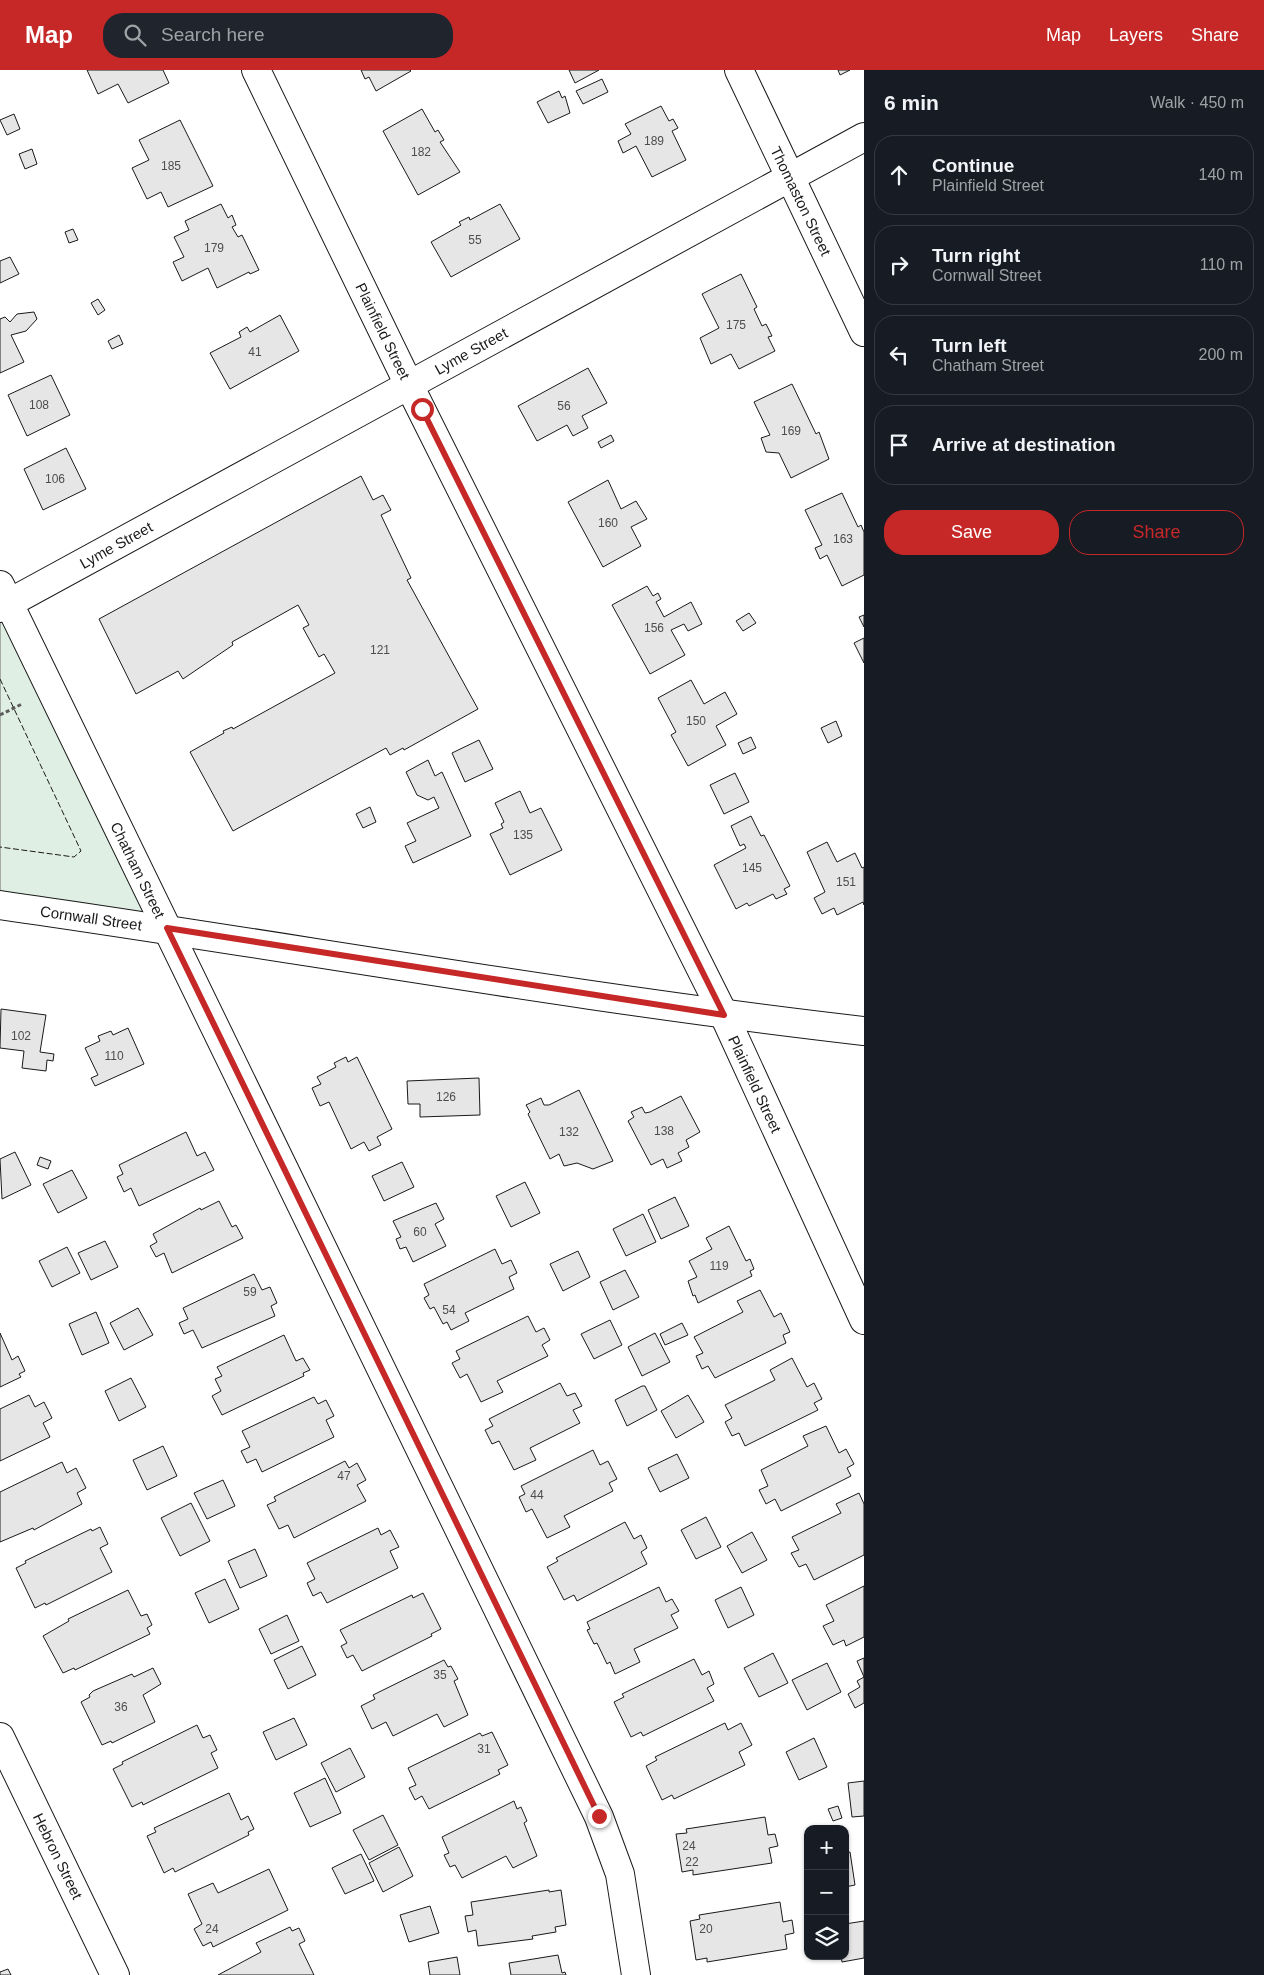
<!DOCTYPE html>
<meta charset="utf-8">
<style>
body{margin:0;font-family:Arial,sans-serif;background:#20242c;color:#f1f3f6}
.controls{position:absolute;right:15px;bottom:15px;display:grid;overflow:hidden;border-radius:10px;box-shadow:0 1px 4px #0004}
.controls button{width:45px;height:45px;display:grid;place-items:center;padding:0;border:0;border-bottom:1px solid #363941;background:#171b24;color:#f1f3f6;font:25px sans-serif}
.stop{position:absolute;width:15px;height:15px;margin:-11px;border:4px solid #c62828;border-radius:50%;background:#fff}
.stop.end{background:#c62828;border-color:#fff;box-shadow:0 1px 5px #0008}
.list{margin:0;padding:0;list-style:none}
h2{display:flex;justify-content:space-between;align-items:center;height:65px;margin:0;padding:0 20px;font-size:21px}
h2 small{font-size:16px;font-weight:400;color:#9ea1a6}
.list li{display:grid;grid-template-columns:32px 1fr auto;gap:15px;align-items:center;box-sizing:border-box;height:80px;margin:0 10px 10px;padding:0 10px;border:1px solid #363941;border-radius:20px}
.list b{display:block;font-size:19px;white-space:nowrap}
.list p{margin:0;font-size:16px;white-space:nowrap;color:#9ea1a6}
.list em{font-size:16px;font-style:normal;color:#9ea1a6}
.actions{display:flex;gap:10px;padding:15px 20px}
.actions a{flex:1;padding:11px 0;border:1px solid #c62828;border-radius:20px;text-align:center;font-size:18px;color:#c62828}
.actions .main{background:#c62828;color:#fff}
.icon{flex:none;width:28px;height:28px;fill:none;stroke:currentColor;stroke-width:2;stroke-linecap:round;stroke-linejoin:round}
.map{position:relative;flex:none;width:864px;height:1905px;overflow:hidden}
header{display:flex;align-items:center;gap:30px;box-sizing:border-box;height:70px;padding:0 25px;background:#c62828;color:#fff}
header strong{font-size:24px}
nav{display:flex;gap:28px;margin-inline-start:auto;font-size:18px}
.search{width:350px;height:45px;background:#20242c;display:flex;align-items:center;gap:12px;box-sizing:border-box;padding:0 18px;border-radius:20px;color:#9ea1a6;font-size:19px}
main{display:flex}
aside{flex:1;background:#171b24}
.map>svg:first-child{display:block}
</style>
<header>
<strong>Map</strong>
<div class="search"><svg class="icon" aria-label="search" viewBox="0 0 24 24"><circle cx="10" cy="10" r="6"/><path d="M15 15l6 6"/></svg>Search here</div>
<nav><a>Map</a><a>Layers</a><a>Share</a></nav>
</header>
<main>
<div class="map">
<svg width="864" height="1905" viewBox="0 0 864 1905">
<rect width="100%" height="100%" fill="#fff"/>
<polygon fill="#e0efe3" stroke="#6a6a6a" points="0,538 167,858 0,835"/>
<g fill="#e6e6e6" stroke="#1a1a1a">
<polygon points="87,0 163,0 169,13 128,33 118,14 98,24"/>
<polygon points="361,0 410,0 411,1 376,21 369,7 365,9"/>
<polygon points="569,0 599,0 575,13"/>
<polygon points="838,0 850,0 840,5"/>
<polygon points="602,9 608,22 583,34 576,21"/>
<polygon points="559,21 562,28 565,26 570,43 548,53 537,32"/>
<polygon points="661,36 669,51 673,49 678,58 672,61 686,90 652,107 636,76 623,83 618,71 631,64 625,54"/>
<polygon points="422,39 435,62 438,60 444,70 440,72 460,102 418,125 383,61"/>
<polygon points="14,44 20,59 7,65 0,50"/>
<polygon points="180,50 213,116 168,137 161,122 147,129 132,98 149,90 139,70"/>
<polygon points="32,79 37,94 25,99 19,84"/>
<polygon points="221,134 228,148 232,145 236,155 232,157 238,167 242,165 259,200 250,204 249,202 217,218 208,198 182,211 173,192 184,187 174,167 189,160 185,151"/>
<polygon points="500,134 520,169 451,207 431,172 461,155 459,152 469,147 470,150"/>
<polygon points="73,159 78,170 69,173 65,162"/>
<polygon points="10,187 19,204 0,213 0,191"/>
<polygon points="741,204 757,237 754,239 762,256 766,254 772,266 768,267 775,281 739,299 731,284 711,294 700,268 719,258 702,224"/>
<polygon points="98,229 105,240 98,245 91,233"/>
<polygon points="34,242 37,249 26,261 11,265 24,292 0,303 0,249 5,247 10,252 17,244"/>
<polygon points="280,245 299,281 230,319 210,283 241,267 239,262 247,257 250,262"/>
<polygon points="119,265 123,274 112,279 108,271"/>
<polygon points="588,298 607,333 582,346 588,358 573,366 567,355 537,371 518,336"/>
<polygon points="51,305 70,345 27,366 8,325"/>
<polygon points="792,314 816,364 819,362 829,389 791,408 779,383 766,382 761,368 770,365 754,332"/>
<polygon points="611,365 614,371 601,378 598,372"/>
<polygon points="66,378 86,419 43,440 24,399"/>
<polygon points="361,406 373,430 383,425 391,440 381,445 411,508 407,510 478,639 404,680 403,678 390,685 386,678 233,761 190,682 224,663 223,661 232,657 233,659 335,603 324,584 319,587 303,558 309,555 298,535 232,572 233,575 183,609 178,601 136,624 99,549"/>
<polygon points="608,410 621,439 636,431 647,449 631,457 641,476 603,497 568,432"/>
<polygon points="842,423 858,457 861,455 864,462 864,505 842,516 827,485 820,489 815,478 822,475 805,440"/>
<polygon points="647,516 653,526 658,523 661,529 656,532 664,547 691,532 702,554 688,561 684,554 671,560 685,585 650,604 612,535"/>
<polygon points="749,543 756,553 743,561 736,551"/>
<polygon points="864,545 864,557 859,547"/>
<polygon points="864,568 864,593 854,573"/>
<polygon points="691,610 704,634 725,622 737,644 716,656 726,675 688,696 671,665 676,662 658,628"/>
<polygon points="836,651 842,666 828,673 821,658"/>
<polygon points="751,667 756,678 743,684 738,673"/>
<polygon points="479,670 493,699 465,712 452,683"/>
<polygon points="428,690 435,706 442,702 471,766 413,793 405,776 416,771 407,753 439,738 434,727 428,730 417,725 406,702"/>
<polygon points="735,703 749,732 724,744 710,715"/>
<polygon points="520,721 530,743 541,738 562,780 510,805 490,764 503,758 501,754 504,752 495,733"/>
<polygon points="370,737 376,752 363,758 356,744"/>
<polygon points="751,746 761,766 764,765 790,816 784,819 787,824 776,829 773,824 749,836 747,833 736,839 714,795 746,778 744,774 740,776 731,756"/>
<polygon points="827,772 837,792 855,783 862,798 864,797 864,835 863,832 837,845 834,838 822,844 814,828 825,822 807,782"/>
<polygon points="1,939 46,945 40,982 54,984 53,991 47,990 46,1001 22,998 24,981 0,978"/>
<polygon points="128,958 144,994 95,1016 91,1008 98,1005 85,978 100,971 98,966 111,961 113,965"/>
<polygon points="346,987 348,992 357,987 392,1059 377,1067 381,1075 369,1081 364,1072 351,1079 329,1032 320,1036 312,1018 321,1014 317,1007 336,997 334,993"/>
<polygon points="479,1008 480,1045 420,1047 420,1034 408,1034 407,1011"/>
<polygon points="579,1020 613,1091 593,1099 577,1093 564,1096 559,1084 550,1089 528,1044 530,1042 526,1035 541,1028 544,1035 549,1035"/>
<polygon points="681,1026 700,1062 686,1070 689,1077 678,1083 682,1091 667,1098 663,1089 651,1095 628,1051 634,1047 631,1042 642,1037 645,1043 650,1042"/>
<polygon points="186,1062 197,1086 205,1082 214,1100 139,1136 131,1118 124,1122 117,1107 123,1104 119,1095"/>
<polygon points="15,1082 31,1115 2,1129 0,1089"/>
<polygon points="40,1087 51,1091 48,1099 37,1095"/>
<polygon points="402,1092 414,1117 384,1131 372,1106"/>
<polygon points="72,1100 87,1128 58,1143 43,1114"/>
<polygon points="525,1112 540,1143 511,1157 496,1126"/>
<polygon points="675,1127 689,1156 661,1169 648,1140"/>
<polygon points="219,1131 232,1157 236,1155 243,1168 172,1203 164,1183 156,1187 150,1176 157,1172 153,1164 200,1138 201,1140"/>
<polygon points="436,1133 444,1149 435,1154 446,1176 413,1192 406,1177 400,1179 396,1169 401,1167 393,1151"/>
<polygon points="643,1144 656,1172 626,1186 613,1159"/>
<polygon points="729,1156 746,1191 750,1189 754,1199 750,1201 752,1206 698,1233 695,1225 693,1226 688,1211 697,1207 689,1191 712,1179 706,1168"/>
<polygon points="105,1171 118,1197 91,1210 78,1183"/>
<polygon points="67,1177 80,1203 52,1217 39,1191"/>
<polygon points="495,1179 502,1194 511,1190 517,1203 509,1207 514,1219 465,1243 469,1251 451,1260 447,1252 443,1254 434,1237 430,1239 424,1228 429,1225 424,1214"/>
<polygon points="578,1181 590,1207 563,1221 550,1194"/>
<polygon points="625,1200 639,1227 613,1240 600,1212"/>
<polygon points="254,1204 262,1220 270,1217 277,1233 271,1236 275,1246 202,1278 193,1260 184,1264 179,1253 188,1249 183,1238"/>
<polygon points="760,1220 774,1247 781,1243 790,1262 783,1265 786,1273 715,1308 708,1296 702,1299 696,1286 703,1283 694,1267 743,1242 737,1231"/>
<polygon points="138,1238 153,1265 124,1280 110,1253"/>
<polygon points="96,1242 109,1273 82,1285 69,1254"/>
<polygon points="528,1246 536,1262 544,1258 550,1270 542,1275 548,1286 497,1311 503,1322 481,1332 467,1304 460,1308 452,1293 460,1289 456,1281"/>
<polygon points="610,1250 622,1275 594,1289 581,1264"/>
<polygon points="682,1253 688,1265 665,1275 660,1264"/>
<polygon points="0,1263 12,1290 18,1286 25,1301 19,1304 21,1307 0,1317"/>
<polygon points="655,1263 670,1292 642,1306 628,1277"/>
<polygon points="284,1265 296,1291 303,1288 310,1300 303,1303 304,1306 222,1345 212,1326 221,1321 215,1309 222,1306 217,1297"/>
<polygon points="792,1288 807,1317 814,1313 822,1329 814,1333 818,1340 745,1376 739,1363 732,1366 725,1352 732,1348 725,1335 775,1310 770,1300"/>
<polygon points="131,1308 146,1337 119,1351 105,1321"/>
<polygon points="560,1313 567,1326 575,1323 582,1336 573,1340 580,1353 530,1378 536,1390 514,1400 499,1371 492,1374 485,1360 493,1356 489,1349"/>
<polygon points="642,1316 645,1316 657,1340 627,1356 615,1330"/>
<polygon points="29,1325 35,1337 44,1332 52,1348 43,1353 50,1367 0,1391 0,1339"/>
<polygon points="688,1325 704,1352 676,1368 661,1341"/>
<polygon points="314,1327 318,1334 326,1330 334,1346 326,1350 334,1367 262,1402 256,1389 247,1393 241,1381 250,1377 242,1361"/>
<polygon points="826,1356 839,1383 846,1379 854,1394 847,1398 851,1406 781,1441 775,1429 766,1434 759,1420 768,1416 761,1400 808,1376 803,1366"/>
<polygon points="163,1376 177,1406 147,1420 133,1390"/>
<polygon points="593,1380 600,1395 608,1391 617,1409 609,1413 613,1421 564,1446 570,1457 547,1468 532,1439 526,1442 519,1427 525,1424 521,1416"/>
<polygon points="677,1384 689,1408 660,1422 648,1398"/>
<polygon points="345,1391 349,1398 357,1393 366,1410 357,1415 366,1431 294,1468 288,1455 279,1459 267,1435 276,1431 274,1427"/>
<polygon points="62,1392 67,1403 76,1398 86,1418 77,1423 82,1434 34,1460 33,1458 0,1472 0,1422"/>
<polygon points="223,1410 235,1436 207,1449 194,1423"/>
<polygon points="859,1423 864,1434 864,1485 814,1510 806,1494 799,1497 791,1483 799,1480 792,1467 841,1443 836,1434"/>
<polygon points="191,1433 210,1471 180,1486 161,1448"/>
<polygon points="706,1447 721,1477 696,1489 681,1460"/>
<polygon points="625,1452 634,1469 641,1465 647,1478 641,1482 647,1494 577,1531 574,1525 564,1530 547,1497 558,1491 556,1488"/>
<polygon points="100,1457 108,1474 100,1478 112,1502 46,1535 45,1533 35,1538 16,1498 26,1493 25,1491 91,1459 92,1461"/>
<polygon points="378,1458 381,1465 390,1460 399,1477 390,1481 398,1498 327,1533 321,1522 313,1526 307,1513 315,1509 307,1493"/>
<polygon points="752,1462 767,1490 742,1503 727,1476"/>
<polygon points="255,1479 267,1506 240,1518 228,1491"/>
<polygon points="225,1509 239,1539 209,1553 195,1523"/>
<polygon points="864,1516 864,1567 846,1576 844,1570 833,1575 823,1556 834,1551 826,1535"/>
<polygon points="659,1517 666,1532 672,1529 679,1541 671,1545 678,1558 634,1579 640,1592 615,1604 610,1592 607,1594 597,1573 594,1574 587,1560 590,1559 587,1552"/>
<polygon points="741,1517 754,1545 728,1558 715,1530"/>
<polygon points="128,1520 141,1546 147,1544 152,1555 147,1558 150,1564 75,1600 74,1598 63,1603 43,1566 69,1551 68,1549"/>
<polygon points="423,1523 441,1559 431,1564 432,1566 362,1601 353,1585 347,1588 341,1576 347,1573 340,1560 412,1525 413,1528"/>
<polygon points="287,1545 299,1571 271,1584 259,1559"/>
<polygon points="302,1576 316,1605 288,1619 274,1590"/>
<polygon points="773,1583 788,1613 759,1627 744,1598"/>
<polygon points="864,1588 864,1607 857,1591"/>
<polygon points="694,1589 702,1605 709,1601 714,1614 707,1618 714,1631 643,1666 641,1662 631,1667 614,1632 624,1627 622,1624"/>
<polygon points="444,1590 448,1597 451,1596 458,1609 454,1611 468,1645 444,1657 437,1644 393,1666 386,1652 372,1659 361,1636 375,1629 373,1625"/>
<polygon points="827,1593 841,1622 807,1640 792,1610"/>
<polygon points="153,1598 161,1614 143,1625 155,1652 112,1673 111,1671 102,1675 81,1632 90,1627 89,1625 93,1621 132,1604 134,1607"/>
<polygon points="864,1607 864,1633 855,1638 848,1624 860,1617 857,1611"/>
<polygon points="294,1648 307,1675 276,1690 263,1662"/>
<polygon points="725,1653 728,1660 741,1653 752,1675 739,1682 745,1695 674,1729 672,1725 662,1730 646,1696 657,1690 655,1687"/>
<polygon points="197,1655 203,1668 210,1665 217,1680 211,1683 218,1698 143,1735 142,1732 132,1737 113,1699 123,1694 122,1692"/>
<polygon points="492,1662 508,1695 498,1700 500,1704 429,1739 422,1726 415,1730 409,1718 416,1715 408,1698 480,1663 482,1666"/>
<polygon points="814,1668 827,1697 799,1710 786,1682"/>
<polygon points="350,1678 365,1707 336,1722 321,1693"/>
<polygon points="325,1708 341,1743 310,1757 294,1723"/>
<polygon points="864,1711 864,1746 852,1747 848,1713"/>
<polygon points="229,1723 241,1750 248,1746 254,1759 248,1762 249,1765 175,1802 173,1798 164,1803 147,1766 156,1762 154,1758"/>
<polygon points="514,1731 517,1739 521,1737 527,1751 524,1753 537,1786 513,1798 506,1786 462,1808 455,1795 450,1797 444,1785 449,1783 442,1767"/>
<polygon points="838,1736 842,1748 833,1751 828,1739"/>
<polygon points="383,1745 398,1775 369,1790 353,1760"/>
<polygon points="765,1747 768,1765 775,1764 778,1776 769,1778 772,1793 693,1805 693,1800 682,1802 676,1764 687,1763 686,1759"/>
<polygon points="399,1777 413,1806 383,1822 369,1793"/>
<polygon points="850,1782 855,1815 845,1817 845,1783"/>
<polygon points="361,1784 374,1811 345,1824 332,1798"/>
<polygon points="269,1799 288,1840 213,1877 211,1872 203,1876 194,1859 202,1854 188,1824 213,1813 218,1823"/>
<polygon points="549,1820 549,1822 561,1820 566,1855 555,1857 556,1862 532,1866 533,1869 478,1876 476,1860 468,1862 465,1846 473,1845 471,1832"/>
<polygon points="780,1832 783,1852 792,1850 794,1863 785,1865 787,1879 707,1892 707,1888 696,1890 690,1851 700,1849 699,1845"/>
<polygon points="430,1836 439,1863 409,1872 400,1845"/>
<polygon points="864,1851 864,1888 842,1892 841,1886 845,1886 845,1854"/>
<polygon points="290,1857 292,1861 299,1858 305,1871 299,1874 314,1905 218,1905 261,1882 256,1873"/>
<polygon points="558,1885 562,1903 565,1902 566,1905 511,1905 509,1893"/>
<polygon points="457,1887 460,1905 430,1905 428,1892"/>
<polygon points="8,1899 11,1905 0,1905 0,1902"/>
</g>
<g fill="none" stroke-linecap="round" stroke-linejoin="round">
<defs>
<g id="street">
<polyline points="739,0 864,262"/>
<polyline points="0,515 599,1747 620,1804 636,1905"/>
<polyline points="0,538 864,67"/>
<polyline points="0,1667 115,1905"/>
</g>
<g id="secondary">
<polyline points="256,0 409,315 724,945 864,1250"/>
<path d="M0,835C288,876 575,928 864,961"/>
</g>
</defs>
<use href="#street" stroke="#1a1a1a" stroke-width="30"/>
<use href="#secondary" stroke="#1a1a1a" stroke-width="30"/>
<polyline stroke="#5f5f5f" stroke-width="3" stroke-dasharray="4 2.5" stroke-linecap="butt" points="0,645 22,634"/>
<use href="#street" stroke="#fff" stroke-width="28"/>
<use href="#secondary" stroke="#fff" stroke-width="28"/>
<polyline stroke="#1a1a1a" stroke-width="1" stroke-dasharray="6 2.5" stroke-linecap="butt" points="0,609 81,781 74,787 0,777"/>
</g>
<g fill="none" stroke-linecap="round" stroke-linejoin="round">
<polyline stroke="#c62828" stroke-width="6" points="422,339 724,945 167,858 599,1746"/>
</g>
<g text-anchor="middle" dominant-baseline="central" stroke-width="4" stroke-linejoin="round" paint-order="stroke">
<g font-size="12" fill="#4d4d4d">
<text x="654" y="71">189</text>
<text x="421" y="82">182</text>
<text x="171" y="96">185</text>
<text x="475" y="170">55</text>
<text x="214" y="178">179</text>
<text x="736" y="255">175</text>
<text x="255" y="282">41</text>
<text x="39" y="335">108</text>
<text x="564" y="336">56</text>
<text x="791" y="361">169</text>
<text x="55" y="409">106</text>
<text x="608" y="453">160</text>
<text x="843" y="469">163</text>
<text x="654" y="558">156</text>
<text x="380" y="580">121</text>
<text x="696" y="651">150</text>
<text x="523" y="765">135</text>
<text x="752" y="798">145</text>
<text x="846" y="812">151</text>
<text x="21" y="966">102</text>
<text x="114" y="986">110</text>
<text x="446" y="1027">126</text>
<text x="664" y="1061">138</text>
<text x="569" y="1062">132</text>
<text x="420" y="1162">60</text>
<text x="719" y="1196">119</text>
<text x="250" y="1222">59</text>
<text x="449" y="1240">54</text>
<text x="344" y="1406">47</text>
<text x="537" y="1425">44</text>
<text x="440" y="1605">35</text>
<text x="121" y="1637">36</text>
<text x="484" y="1679">31</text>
<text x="689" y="1776">24</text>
<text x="692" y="1792">22</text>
<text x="212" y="1859">24</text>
<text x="706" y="1859">20</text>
</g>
<g font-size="15" fill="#1a1a1a" stroke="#fff">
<text transform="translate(801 131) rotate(64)">Thomaston Street</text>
<text transform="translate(383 261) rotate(64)">Plainfield Street</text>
<text transform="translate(471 281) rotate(-29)">Lyme Street</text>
<text transform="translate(116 475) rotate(-29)">Lyme Street</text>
<text transform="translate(138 800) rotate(64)">Chatham Street</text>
<text transform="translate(91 848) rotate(8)">Cornwall Street</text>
<text transform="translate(755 1014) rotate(65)">Plainfield Street</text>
<text transform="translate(58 1786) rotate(64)">Hebron Street</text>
</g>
</g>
</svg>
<div class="controls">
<button>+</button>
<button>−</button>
<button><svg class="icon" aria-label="layers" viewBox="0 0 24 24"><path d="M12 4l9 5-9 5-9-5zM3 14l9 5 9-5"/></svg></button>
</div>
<div class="stop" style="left:422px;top:339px"></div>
<div class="stop end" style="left:599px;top:1746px"></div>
</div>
<aside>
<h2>6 min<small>Walk · 450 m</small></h2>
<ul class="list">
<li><svg class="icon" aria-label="ahead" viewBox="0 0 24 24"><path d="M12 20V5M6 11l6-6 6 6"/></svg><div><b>Continue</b><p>Plainfield Street</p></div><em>140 m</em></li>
<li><svg class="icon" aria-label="right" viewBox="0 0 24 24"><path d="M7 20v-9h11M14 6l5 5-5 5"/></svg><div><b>Turn right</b><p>Cornwall Street</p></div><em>110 m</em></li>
<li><svg class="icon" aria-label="left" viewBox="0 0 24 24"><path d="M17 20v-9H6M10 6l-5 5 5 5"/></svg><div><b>Turn left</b><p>Chatham Street</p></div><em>200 m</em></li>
<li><svg class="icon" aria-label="arrive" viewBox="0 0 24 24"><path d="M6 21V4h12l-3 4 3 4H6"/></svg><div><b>Arrive at destination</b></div></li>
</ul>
<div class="actions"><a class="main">Save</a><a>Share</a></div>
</aside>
</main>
